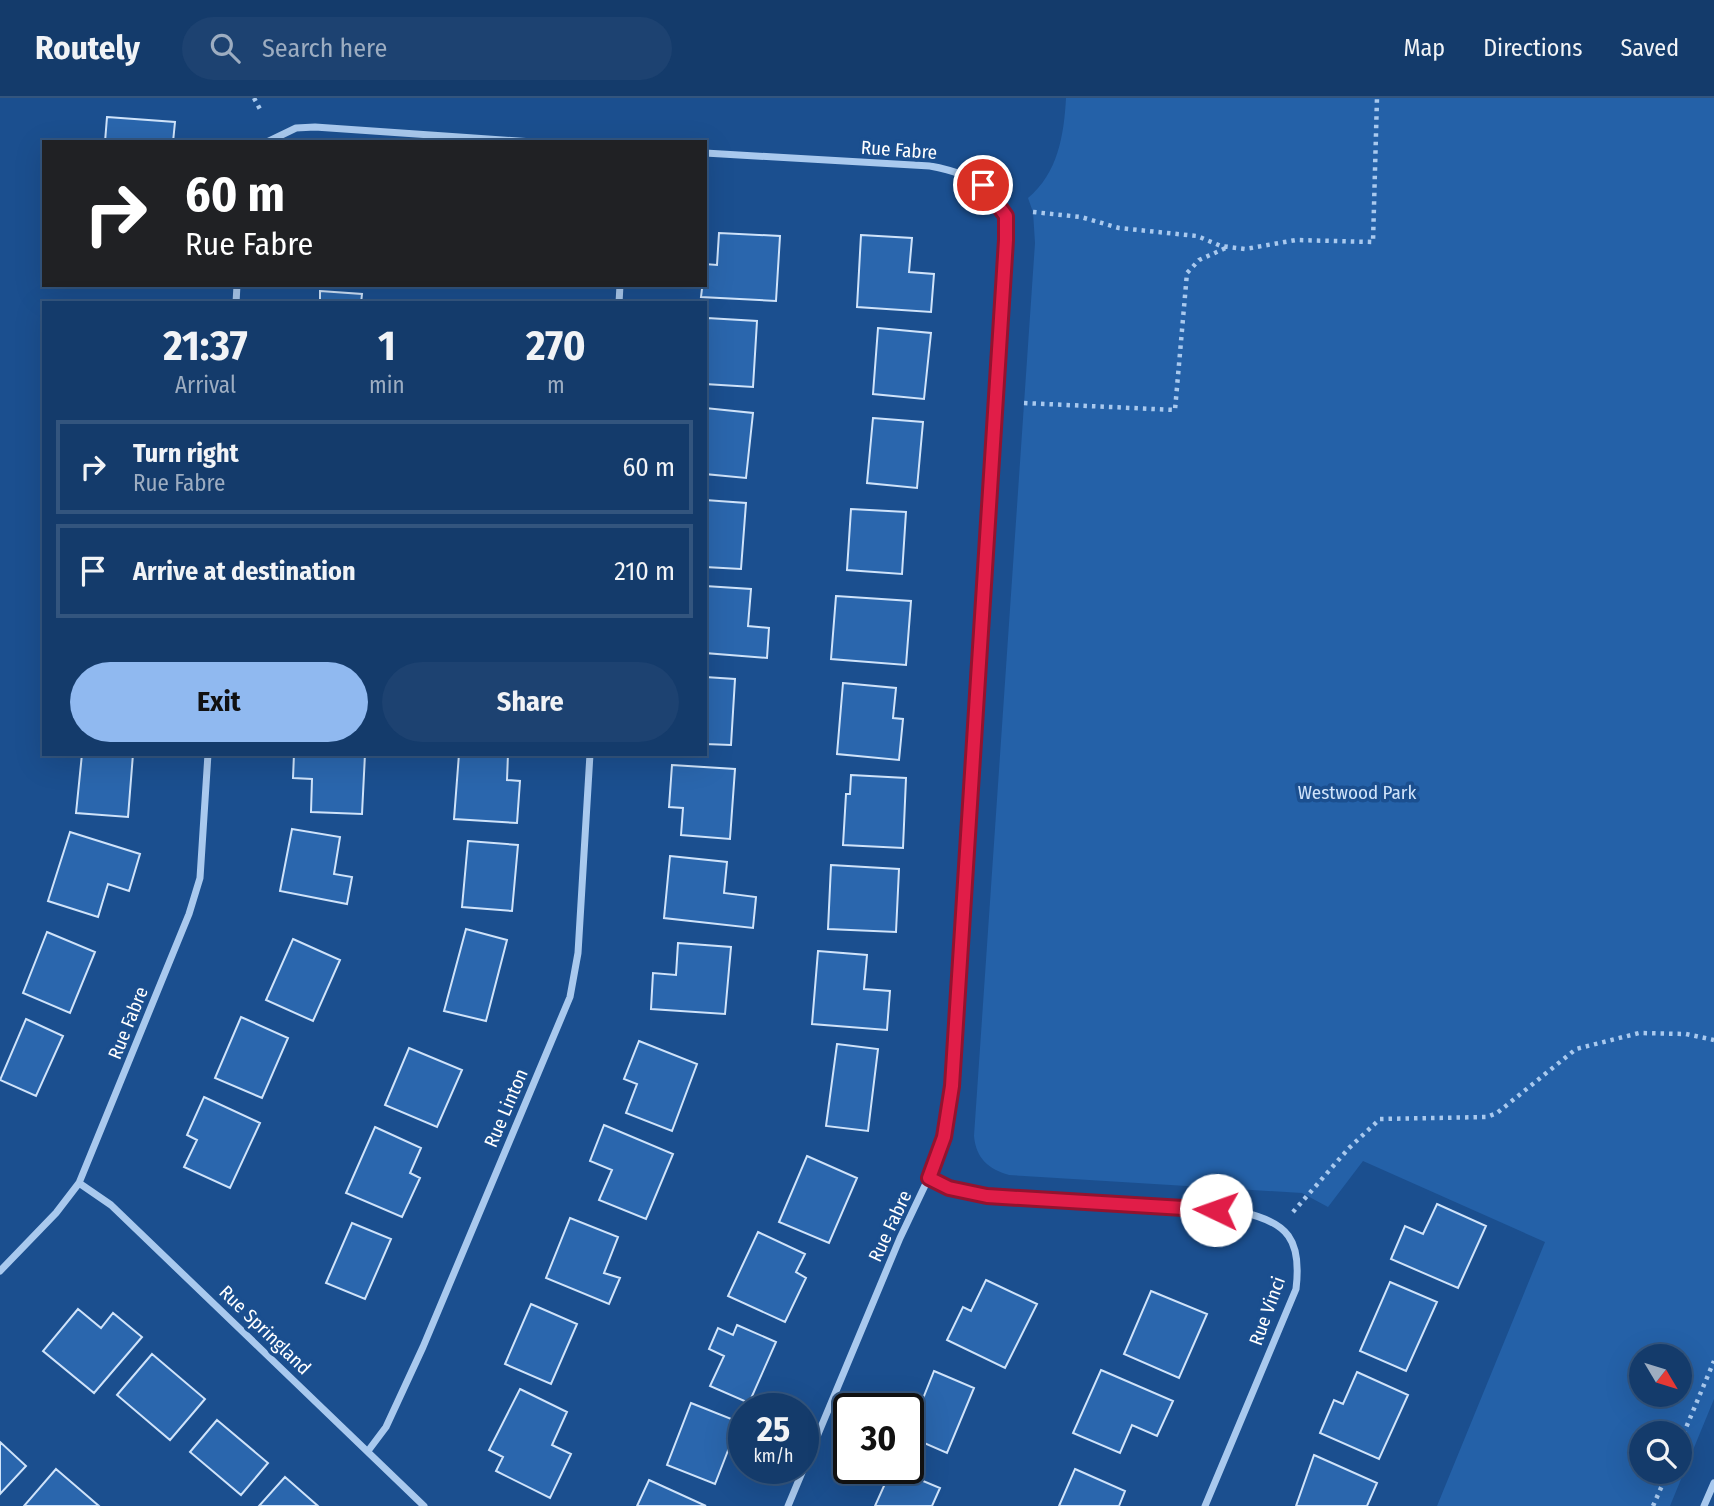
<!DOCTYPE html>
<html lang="en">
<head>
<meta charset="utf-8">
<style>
	body { margin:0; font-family:"Fira Sans Condensed",sans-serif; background:#1d4271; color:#f1f3f6; height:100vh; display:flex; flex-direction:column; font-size:26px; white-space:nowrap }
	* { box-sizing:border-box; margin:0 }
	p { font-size:23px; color:#9dadc1 }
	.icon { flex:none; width:38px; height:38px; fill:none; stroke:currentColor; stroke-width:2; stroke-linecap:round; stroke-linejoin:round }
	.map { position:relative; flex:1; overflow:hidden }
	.drawer { position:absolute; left:42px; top:203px; width:665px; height:455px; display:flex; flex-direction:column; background:#143b6b; border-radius:0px; box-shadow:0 7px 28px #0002,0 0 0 2px #33557e }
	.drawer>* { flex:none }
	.hud { position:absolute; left:42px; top:42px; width:665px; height:147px; border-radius:0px; box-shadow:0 7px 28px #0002,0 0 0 2px #33557e; background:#202124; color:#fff; overflow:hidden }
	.needle { width:46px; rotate:128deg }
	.buttons { position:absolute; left:1629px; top:1246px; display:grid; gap:14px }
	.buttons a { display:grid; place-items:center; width:63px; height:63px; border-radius:50%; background:#143b6b; box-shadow:0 7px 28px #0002,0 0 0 2px #33557e; font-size:35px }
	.speed { position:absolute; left:728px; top:1295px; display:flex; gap:14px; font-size:35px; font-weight:700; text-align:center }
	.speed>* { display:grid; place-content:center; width:91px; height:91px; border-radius:50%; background:#143b6b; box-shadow:0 7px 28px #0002,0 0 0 2px #33557e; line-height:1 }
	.speed small { font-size:18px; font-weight:400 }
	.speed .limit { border:4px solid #111; border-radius:10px; background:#fff; color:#111 }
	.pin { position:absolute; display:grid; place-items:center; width:60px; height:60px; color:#fff; margin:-30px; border:4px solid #fff; border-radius:50%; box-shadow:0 2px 7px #0007 }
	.me { position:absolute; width:77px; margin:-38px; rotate:273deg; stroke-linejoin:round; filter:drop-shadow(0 0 5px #0008) }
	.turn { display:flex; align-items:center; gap:24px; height:147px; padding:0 28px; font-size:32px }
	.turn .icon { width:91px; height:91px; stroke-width:2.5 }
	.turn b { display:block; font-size:49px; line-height:60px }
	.eta { display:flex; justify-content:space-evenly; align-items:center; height:119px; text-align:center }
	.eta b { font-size:42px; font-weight:700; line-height:49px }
	.cta { display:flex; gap:14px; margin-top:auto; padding:14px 28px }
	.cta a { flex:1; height:80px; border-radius:42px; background:#90b9f0; color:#111; font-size:28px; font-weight:700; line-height:80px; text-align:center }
	.cta a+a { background:#1d4271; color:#f1f3f6 }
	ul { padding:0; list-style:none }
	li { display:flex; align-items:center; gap:21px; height:94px; margin:0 14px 10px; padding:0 14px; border:4px solid #33557e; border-radius:0px }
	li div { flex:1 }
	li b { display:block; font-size:26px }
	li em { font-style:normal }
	header { display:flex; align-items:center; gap:42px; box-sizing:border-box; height:98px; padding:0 35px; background:#143b6b; border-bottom:2px solid #33557e }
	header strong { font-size:33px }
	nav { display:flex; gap:38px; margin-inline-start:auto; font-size:24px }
	.search { width:490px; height:63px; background:#1d4271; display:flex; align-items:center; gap:18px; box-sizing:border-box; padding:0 24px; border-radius:38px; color:#9dadc1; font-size:26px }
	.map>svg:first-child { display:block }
</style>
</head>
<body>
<header>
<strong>Routely</strong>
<div class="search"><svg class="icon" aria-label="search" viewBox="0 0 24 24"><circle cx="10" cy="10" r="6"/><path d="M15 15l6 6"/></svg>Search here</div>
<nav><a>Map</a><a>Directions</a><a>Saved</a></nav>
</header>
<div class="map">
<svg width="1714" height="1408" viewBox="0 0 1714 1408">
	<rect width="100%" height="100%" fill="#1b4f8f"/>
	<path fill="#2461a8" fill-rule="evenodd" d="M1066,0H1714V1301L1670,1408H1437L1545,1144L1363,1063L1328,1109L1302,1095L1009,1077C988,1071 976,1060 974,1038L1035,145L1033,114L1028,100C1058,75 1064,37 1066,0ZM1642,1258H1680V1297H1642ZM1642,1335H1680V1374H1642Z"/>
	<path fill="#2a66ad" stroke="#cfe3fa" stroke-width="2" d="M107,19L175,24L173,44H105Z
		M719,135L780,138L776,203L701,199L705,166L717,167Z
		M861,137L912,140L909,174L934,176L931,214L857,209Z
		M320,193L362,196L361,205H320Z
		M707,220L757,223L753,289L705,286Z
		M878,230L931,235L924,301L873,296Z
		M705,310L753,315L746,380L705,376Z
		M873,320L923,324L917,390L867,385Z
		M705,402L746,405L741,471L705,469Z
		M851,411L906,414L902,476L847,472Z
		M705,488L751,491L748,528L769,530L767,560L705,555Z
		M836,498L911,503L906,567L831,561Z
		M705,579L735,581L731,647L705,646Z
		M843,585L896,590L893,620L903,621L899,662L837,656Z
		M82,656H133L128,719L76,715Z
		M294,656H365L362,716L311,714L312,681L293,680Z
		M459,656H508L507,682L520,683L517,725L454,721Z
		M672,667L735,671L730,741L681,737L683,710L669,709Z
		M851,677L906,680L903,750L843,747L846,696H850Z
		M292,731L340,739L334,776L352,779L347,806L280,793Z
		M70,734L140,756L129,793L108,786L98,819L48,803Z
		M468,743L518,747L512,813L462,809Z
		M670,758L727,764L724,795L756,799L753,830L664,820Z
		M831,767L899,771L896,834L828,831Z
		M466,831L507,842L486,923L444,913Z
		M47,834L95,854L70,915L23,895Z
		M293,841L340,862L313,923L266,902Z
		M678,845L731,849L725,916L651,911L653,875L676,877Z
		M818,853L867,857L864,891L890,893L887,932L812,926Z
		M241,919L288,940L262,1000L215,980Z
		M26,921L63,938L36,998L0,982Z
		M639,943L697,966L672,1033L626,1015L637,986L624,981Z
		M837,946L878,951L868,1033L826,1028Z
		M409,950L462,972L437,1029L385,1007Z
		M204,999L260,1025L230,1090L184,1069L197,1042L187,1037Z
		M604,1027L673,1056L646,1121L599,1102L612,1072L590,1063Z
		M375,1029L421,1050L410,1075L420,1080L402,1119L346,1095Z
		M807,1058L857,1080L829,1145L779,1124Z
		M1437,1106L1486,1128L1458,1190L1391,1161L1405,1128L1423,1136Z
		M570,1120L618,1139L604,1175L620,1180L609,1206L546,1180Z
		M352,1125L391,1141L365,1201L326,1185Z
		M758,1134L805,1156L796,1174L806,1180L785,1224L728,1198Z
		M986,1182L1037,1206L1005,1270L947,1242L963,1209L971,1213Z
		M1390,1184L1437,1204L1406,1273L1360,1253Z
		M1151,1193L1207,1216L1179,1280L1124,1256Z
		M531,1206L577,1226L551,1286L505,1266Z
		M78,1211L101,1230L113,1215L142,1239L94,1295L43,1253Z
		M737,1227L776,1244L749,1305L710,1288L724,1258L709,1251L718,1230L733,1237Z
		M152,1256L205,1301L170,1342L117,1297Z
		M1101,1272L1173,1303L1157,1338L1132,1327L1120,1355L1073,1335Z
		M934,1273L974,1290L947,1355L908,1338Z
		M1357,1274L1408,1297L1379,1361L1320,1335L1334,1302L1343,1306Z
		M520,1291L567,1314L552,1347L571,1356L550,1400L496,1373L503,1359L489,1352Z
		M691,1305L739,1324L715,1386L667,1367Z
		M217,1322L268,1365L241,1397L190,1354Z
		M0,1344L26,1368L0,1396Z
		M1314,1357L1377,1385L1367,1408H1296Z
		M892,1370L940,1390L932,1408H875Z
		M56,1371L99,1408H24Z
		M1075,1371L1125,1393L1119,1408H1059Z
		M285,1379L318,1408H259Z
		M649,1382L706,1408H637Z"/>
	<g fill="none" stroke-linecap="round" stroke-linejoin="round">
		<path stroke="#a9c9ee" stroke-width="4.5" stroke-dasharray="3.5 5" stroke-linecap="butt" d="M254,0L261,13
			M1033,114L1081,119L1119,130L1197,138L1221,148L1245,151L1296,142L1373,144L1377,0
			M1024,305L1175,312L1187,175L1199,162L1228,149
			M1293,1114L1349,1050L1380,1021L1487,1019L1497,1015L1576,951L1639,935L1686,936L1714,942
			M1680,1344L1714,1263
			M1653,1408L1668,1374"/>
		<path stroke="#a9c9ee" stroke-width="7" d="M267,44L296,30L315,29L533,44
			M705,55L930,68C963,74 1004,88 1006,128L998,303L949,1015L929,1079L900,1140L788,1408
			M236,205L237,187
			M619,205L620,187
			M929,1079L949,1090L987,1098L1241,1114C1288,1124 1302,1142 1296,1191L1205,1408
			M79,1085L111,1107L424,1408
			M0,1173L56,1115L79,1085L189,816L200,780L208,656
			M368,1353L386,1329L423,1249L570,899L578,855L590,656
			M1704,1408L1714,1385"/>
	</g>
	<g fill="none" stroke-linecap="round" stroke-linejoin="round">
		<defs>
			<path id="route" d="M983,87L1006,118V142L952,988L944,1039L929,1080L949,1090L987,1098L1216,1112"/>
		</defs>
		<use href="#route" stroke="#92132f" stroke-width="18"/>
		<use href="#route" stroke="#e11d48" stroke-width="12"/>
	</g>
	<g text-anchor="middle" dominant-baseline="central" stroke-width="7" stroke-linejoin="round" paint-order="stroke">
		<g font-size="19" fill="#fff" stroke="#1b4f8f">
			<text transform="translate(899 52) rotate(4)">Rue Fabre</text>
			<text transform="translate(128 925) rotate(-68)">Rue Fabre</text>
			<text transform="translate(506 1010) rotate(-67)">Rue Linton</text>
			<text transform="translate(890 1128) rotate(-65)">Rue Fabre</text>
			<text transform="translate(1267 1213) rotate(-70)">Rue Vinci</text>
			<text transform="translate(265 1232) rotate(44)">Rue Springland</text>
		</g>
		<g font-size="19" fill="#cfe3fa" stroke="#1b4f8f">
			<text x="1357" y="694">Westwood Park</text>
		</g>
	</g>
</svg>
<div class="buttons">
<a><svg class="needle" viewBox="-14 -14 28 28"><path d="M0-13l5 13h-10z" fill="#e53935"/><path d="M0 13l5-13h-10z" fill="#9dadc1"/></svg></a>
<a><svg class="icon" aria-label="search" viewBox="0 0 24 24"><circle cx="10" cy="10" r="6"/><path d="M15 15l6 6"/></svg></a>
</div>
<div class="speed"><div>25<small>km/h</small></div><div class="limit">30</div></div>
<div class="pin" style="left:983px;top:87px;background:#d93025"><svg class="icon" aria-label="arrive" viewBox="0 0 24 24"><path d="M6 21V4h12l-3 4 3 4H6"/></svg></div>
<svg class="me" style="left:1216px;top:1112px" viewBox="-20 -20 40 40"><circle r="19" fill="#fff"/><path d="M0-13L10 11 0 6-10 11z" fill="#e11d48"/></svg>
<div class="hud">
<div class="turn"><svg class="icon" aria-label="right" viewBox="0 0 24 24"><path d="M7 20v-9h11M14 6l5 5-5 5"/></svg><div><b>60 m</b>Rue Fabre</div></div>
</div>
<section class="drawer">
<div class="eta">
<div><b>21:37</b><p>Arrival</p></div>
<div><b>1</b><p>min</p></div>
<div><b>270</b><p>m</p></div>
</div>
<ul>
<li><svg class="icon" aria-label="right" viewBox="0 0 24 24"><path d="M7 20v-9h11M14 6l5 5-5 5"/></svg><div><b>Turn right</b><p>Rue Fabre</p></div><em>60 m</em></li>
<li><svg class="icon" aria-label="arrive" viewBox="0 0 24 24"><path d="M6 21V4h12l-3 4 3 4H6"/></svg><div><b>Arrive at destination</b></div><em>210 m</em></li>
</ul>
<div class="cta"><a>Exit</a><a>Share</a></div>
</section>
</div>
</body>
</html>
